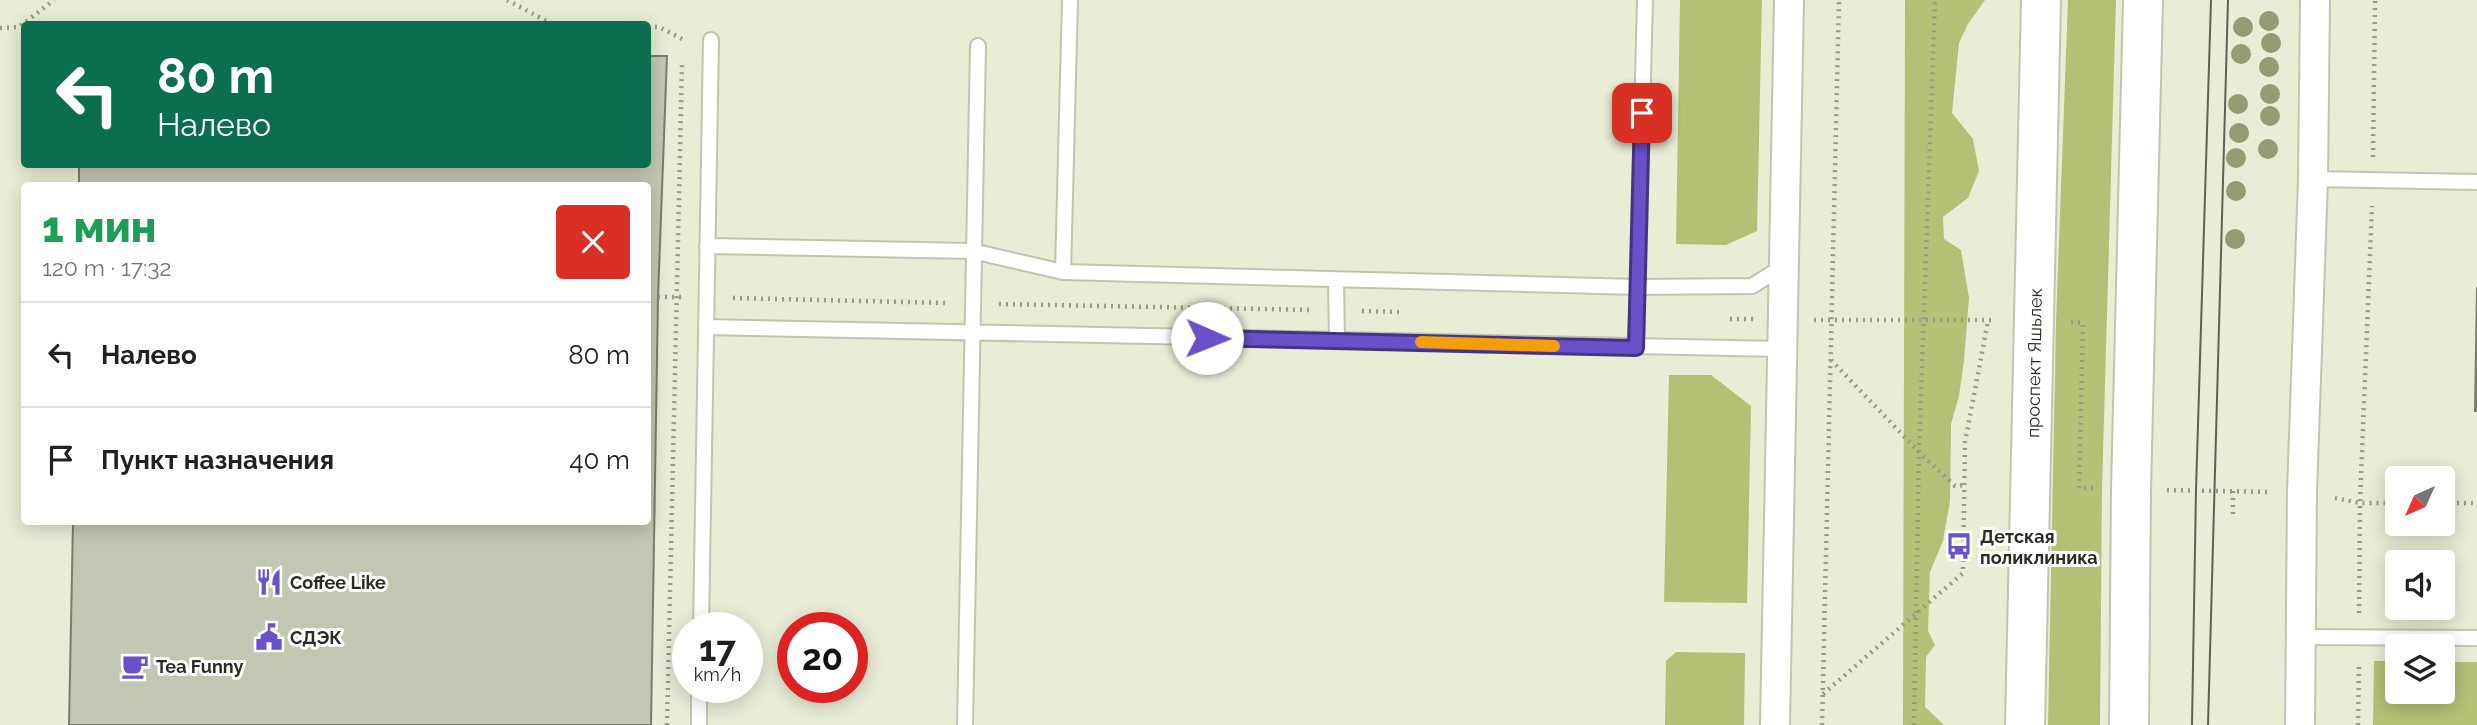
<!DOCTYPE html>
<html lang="ru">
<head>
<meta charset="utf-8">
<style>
	body { margin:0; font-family:Raleway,sans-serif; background:#f2f2f2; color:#202124; height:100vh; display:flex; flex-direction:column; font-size:26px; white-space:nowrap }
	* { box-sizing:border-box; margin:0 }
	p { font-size:23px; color:#757577 }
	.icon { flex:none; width:38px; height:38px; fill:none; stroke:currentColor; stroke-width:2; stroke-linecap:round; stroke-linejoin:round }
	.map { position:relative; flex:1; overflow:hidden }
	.drawer { position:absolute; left:21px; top:182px; width:630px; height:343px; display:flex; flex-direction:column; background:#fff; border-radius:7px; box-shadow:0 4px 18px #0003 }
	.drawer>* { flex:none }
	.guide { position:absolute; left:21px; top:21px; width:630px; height:147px; border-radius:7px; box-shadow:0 4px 18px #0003; background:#0b6e4f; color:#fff; overflow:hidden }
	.needle { width:46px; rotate:225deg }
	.buttons { position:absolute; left:2385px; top:466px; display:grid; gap:14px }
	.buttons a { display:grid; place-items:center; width:70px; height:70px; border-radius:7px; background:#fff; box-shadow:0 4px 18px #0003; font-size:35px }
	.speed { position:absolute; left:672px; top:612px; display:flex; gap:14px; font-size:35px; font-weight:700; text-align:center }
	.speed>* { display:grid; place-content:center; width:91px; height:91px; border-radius:50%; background:#fff; box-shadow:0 4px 18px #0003; line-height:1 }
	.speed small { font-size:18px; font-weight:400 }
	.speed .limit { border:10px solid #d22; background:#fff; color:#111 }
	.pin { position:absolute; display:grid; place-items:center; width:60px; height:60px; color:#fff; margin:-30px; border-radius:14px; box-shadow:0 4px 10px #0006 }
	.me { position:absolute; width:77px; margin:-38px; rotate:91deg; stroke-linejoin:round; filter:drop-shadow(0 0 5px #0008) }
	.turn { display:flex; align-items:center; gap:24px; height:147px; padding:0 21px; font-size:32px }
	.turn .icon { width:91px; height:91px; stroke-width:2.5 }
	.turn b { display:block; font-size:49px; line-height:60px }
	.round { display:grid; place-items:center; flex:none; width:74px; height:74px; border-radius:7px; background:#f2f2f2 }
	.head { display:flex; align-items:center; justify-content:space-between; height:119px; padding:0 21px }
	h1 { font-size:42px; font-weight:800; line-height:52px; color:#1e9e55 }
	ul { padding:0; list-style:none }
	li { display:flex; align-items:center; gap:21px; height:105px; padding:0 21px; border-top:2px solid #e0e0e0 }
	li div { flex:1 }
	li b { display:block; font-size:26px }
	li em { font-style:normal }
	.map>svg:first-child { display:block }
</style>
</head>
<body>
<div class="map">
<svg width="2477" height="725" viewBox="0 0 2477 725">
	<rect width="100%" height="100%" fill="#e9edd6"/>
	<path fill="#b4c076" d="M1680,0H1762L1757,231L1726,245L1676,244Z
		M1905,0H1985L1968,24L1959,43L1952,113L1973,139L1979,171L1968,198L1943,217L1944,239L1961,250L1969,298L1964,361L1959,396L1951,424L1950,501L1943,541L1930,572L1928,631L1935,645L1926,657L1925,707L1944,725H1903Z
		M2068,0H2116L2102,489L2100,725H2048L2056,322Z
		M1669,375H1711L1751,406L1747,603L1664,602Z
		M1676,652L1745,653L1744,725H1665L1666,661Z
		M2374,661H2397L2398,691H2443V662H2477V725H2373Z"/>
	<path fill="#c2c7b1" stroke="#797d69" stroke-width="2" d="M648,56H667L658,297L651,725H69L73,522H648V186H79V164H648Z
		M2477,287V411H2475Z"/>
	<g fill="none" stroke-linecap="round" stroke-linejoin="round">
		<defs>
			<path id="lane" d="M2313,179L2477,182
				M707,246L972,251L1063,272L1637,287L1752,286L1784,266
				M1063,272L1070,0
				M1336,280L1337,340
				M706,327L1783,349
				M1636,348L1645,0
				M701,628L711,40
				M2301,637L2477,638
				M699,725V688
				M965,725L978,46"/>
			<path id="street" d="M1775,725L1789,0
				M2300,725L2302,492L2313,179L2315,0"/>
			<path id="primary" d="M2025,725L2041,0
				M2129,725L2131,490L2143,0"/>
		</defs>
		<use href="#lane" stroke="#c1c5af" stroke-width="18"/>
		<use href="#street" stroke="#c1c5af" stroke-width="32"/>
		<use href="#primary" stroke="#c1c5af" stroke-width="42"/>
		<path stroke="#979a89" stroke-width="4.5" stroke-dasharray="2 5" stroke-linecap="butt" d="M507,0L552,24
			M648,27H659L686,41
			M0,28L19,27L54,0
			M2373,157L2375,0
			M658,297H682
			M733,298L948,303
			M999,304L1312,310
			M1362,311L1399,312
			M1730,319H1753
			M1814,320H1995
			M2071,322L2083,323L2079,488H2096
			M1831,360L1919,452L1955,486L1966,485
			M2167,490L2270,492
			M2335,498L2360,503H2398
			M2443,503H2477
			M2233,514V491
			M2359,613L2360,503L2372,206
			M1823,694L1963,573L1965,442L1988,321
			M667,725L682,65
			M1822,725L1839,0
			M1914,725L1919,452L1935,0
			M2358,725L2359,663"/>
		<use href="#lane" stroke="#fff" stroke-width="14"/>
		<use href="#street" stroke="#fff" stroke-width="28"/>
		<use href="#primary" stroke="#fff" stroke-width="38"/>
		<path stroke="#5d6053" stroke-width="2" d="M2192,725L2196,490L2211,0
			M2208,725L2228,0"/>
	</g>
	<g fill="#959b73">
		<circle cx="2269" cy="21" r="10"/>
		<circle cx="2243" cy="27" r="10"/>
		<circle cx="2271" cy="43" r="10"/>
		<circle cx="2241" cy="54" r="10"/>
		<circle cx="2269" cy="67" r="10"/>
		<circle cx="2270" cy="94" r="10"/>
		<circle cx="2238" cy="104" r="10"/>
		<circle cx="2270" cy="116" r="10"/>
		<circle cx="2239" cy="133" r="10"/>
		<circle cx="2268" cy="149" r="10"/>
		<circle cx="2236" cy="158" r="10"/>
		<circle cx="2236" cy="191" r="10"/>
		<circle cx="2235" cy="239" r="10"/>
	</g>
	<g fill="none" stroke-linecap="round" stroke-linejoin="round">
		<defs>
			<path id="route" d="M1207,338L1636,348L1642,113"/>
		</defs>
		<use href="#route" stroke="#453483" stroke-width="18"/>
		<use href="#route" stroke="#6a50c9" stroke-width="12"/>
		<path stroke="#f59e0b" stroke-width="12" d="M1421,342L1554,346"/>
	</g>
	<defs>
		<symbol id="bus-bare" viewBox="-9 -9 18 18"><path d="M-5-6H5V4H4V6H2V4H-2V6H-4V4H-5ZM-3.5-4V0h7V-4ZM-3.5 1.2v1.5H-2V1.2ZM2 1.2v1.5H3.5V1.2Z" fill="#6a50c9" stroke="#fff" stroke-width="2.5" paint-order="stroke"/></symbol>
		<symbol id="restaurant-bare" viewBox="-9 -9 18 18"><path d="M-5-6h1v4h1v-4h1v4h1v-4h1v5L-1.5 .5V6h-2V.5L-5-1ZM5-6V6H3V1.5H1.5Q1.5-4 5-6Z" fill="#6a50c9" stroke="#fff" stroke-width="2.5" paint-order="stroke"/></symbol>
		<symbol id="civic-bare" viewBox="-9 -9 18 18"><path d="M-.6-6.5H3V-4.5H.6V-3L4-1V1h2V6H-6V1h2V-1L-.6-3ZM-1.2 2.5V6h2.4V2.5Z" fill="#6a50c9" stroke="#fff" stroke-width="2.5" paint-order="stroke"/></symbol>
		<symbol id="cafe-bare" viewBox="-9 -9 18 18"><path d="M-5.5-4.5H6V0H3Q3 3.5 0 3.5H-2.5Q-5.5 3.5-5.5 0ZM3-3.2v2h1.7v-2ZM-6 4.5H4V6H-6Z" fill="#6a50c9" stroke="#fff" stroke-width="2.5" paint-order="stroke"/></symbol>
	</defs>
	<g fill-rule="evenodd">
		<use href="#bus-bare" x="1940" y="527" width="38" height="38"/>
		<use href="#restaurant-bare" x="250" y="563" width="38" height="38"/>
		<use href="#civic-bare" x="250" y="618" width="38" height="38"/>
		<use href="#cafe-bare" x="116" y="647" width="38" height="38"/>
	</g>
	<g text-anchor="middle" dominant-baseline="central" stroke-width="6" stroke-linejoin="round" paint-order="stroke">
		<g font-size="18" fill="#2a2c23" stroke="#fff">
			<text transform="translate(2034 363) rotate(-89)">проспект Яшьлек</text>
		</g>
		<g font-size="18" font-weight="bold" fill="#2a2c23" stroke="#fff" text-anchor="start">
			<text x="1980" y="536">Детская<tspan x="1980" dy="21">поликлиника</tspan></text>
			<text x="290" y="582">Coffee Like</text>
			<text x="290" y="637">СДЭК</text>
			<text x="156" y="666">Tea Funny</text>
		</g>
	</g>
</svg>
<div class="buttons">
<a><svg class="needle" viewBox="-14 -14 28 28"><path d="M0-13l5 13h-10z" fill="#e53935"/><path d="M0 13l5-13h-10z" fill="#757577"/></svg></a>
<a><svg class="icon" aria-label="sound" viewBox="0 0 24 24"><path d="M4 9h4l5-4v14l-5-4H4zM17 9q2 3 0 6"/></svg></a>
<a><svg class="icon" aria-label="layers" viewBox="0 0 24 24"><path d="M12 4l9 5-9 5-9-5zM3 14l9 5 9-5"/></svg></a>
</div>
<div class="speed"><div>17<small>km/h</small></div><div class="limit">20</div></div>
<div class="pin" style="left:1642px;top:113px;background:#d93025"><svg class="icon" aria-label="arrive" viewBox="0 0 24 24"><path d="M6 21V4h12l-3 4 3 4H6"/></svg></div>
<svg class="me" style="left:1207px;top:338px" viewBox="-20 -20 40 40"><circle r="19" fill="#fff"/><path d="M0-13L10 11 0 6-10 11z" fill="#6a50c9"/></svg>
<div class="guide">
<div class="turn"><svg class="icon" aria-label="left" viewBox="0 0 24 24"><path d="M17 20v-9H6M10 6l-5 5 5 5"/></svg><div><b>80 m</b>Налево</div></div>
</div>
<section class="drawer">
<div class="head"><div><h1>1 мин</h1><p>120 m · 17:32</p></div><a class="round" style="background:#d93025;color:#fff"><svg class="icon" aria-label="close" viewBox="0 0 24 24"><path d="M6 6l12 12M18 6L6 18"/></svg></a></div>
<ul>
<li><svg class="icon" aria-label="left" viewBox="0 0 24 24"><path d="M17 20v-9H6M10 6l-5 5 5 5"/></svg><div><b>Налево</b></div><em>80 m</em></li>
<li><svg class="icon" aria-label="arrive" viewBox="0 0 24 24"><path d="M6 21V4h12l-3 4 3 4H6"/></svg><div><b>Пункт назначения</b></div><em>40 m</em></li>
</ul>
</section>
</div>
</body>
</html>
